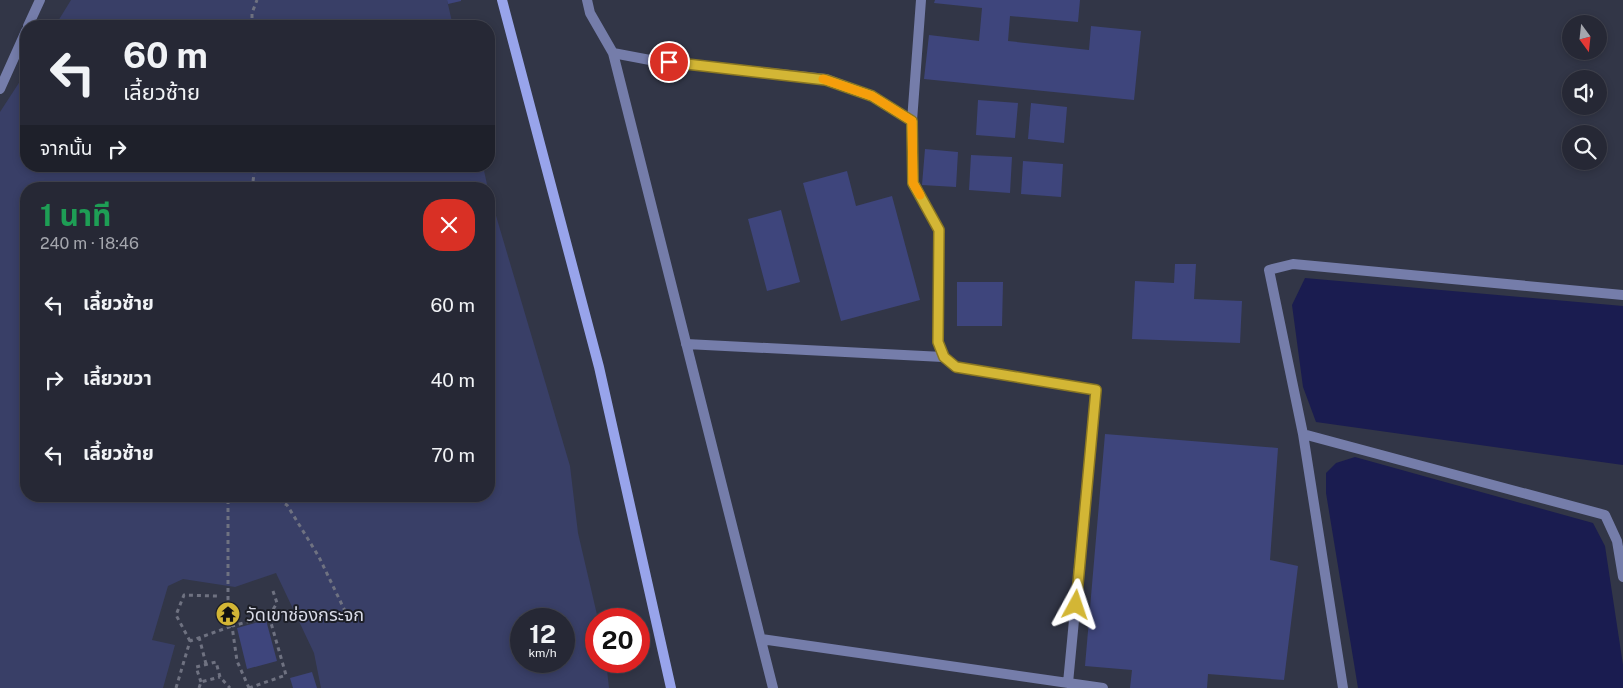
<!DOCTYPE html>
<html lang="th">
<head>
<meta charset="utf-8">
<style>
	body { margin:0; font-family:"Public Sans","Noto Sans Thai",sans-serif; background:#2e303d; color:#f1f3f6; height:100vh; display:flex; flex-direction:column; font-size:19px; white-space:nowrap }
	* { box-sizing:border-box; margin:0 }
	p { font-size:16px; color:#a4a6ad }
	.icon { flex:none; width:28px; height:28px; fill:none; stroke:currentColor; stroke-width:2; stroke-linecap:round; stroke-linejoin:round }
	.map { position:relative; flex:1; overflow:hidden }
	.panel { position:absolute; left:20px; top:182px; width:475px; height:320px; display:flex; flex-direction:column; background:#262835; border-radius:20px; box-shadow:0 2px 8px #0003,0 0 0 1px #424450 }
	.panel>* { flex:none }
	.guide { position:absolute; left:20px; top:20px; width:475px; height:152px; border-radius:20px; box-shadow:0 2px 8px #0003,0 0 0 1px #424450; background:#262835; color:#f1f3f6; overflow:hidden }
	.needle { width:32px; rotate:165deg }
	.controls { position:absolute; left:1562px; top:15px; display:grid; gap:10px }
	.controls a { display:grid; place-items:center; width:45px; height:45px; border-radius:50%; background:#262835; box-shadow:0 2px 8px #0003,0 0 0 1px #424450; font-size:25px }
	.speed { position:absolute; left:510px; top:608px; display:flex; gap:10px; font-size:25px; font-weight:700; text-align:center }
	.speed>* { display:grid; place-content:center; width:65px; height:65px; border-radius:50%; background:#262835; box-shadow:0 2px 8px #0003,0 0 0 1px #424450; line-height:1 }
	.speed small { font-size:12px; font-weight:400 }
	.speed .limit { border:8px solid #d22; background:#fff; color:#111 }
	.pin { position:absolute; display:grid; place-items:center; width:42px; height:42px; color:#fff; margin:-21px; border:2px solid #fff; border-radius:50%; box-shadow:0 1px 5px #0007 }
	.me { position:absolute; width:55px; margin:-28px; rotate:5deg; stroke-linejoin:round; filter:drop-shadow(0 0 4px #0008) }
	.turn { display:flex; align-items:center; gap:18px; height:105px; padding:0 20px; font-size:22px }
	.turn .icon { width:65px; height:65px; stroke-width:2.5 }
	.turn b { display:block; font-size:35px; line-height:42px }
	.then { display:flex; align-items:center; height:48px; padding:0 20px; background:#0003; gap:10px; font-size:19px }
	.round { display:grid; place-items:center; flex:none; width:52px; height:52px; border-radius:20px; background:#2e303d }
	.head { display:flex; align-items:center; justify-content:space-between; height:85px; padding:0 20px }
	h1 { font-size:30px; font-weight:700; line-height:38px; color:#1e9e55 }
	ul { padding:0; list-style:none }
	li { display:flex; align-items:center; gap:15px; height:75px; padding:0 20px }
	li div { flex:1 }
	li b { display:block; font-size:19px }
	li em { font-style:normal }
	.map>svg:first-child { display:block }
</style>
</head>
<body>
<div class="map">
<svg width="1623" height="688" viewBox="0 0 1623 688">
	<rect width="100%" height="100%" fill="#323647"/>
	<path fill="#393f67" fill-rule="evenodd" d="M71,0H447L453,26H55Z
		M26,72V166H483L488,189H26V496H489V192L570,466L578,533L598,619H596V661H606L609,688H321L314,653L276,573L235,587L183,579L168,586L152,640L175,645L163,688H0V112ZM521,619H564V661H521Z"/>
	<path fill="#1a1c50" d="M1305,278L1623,306V465L1316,422L1303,387L1292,305Z
		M1355,457L1593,523L1605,546L1623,665V688H1358L1326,493V473L1336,463Z"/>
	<path fill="#3e457c" d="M447,0H461V1L448,4Z
		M935,0H1080L1078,22L1010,16L1008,41L1089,50L1091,26L1141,31L1134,100L924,79L929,35L979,41L982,8L934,3Z
		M978,100L1018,103L1015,138L976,135Z
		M1031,103L1067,107L1064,143L1028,139Z
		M925,149L958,152L956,187L922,185Z
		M971,155L1012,157L1010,193L969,190Z
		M1023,161L1063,164L1061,197L1021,194Z
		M847,171L856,206L892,196L920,300L841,321L803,183Z
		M781,210L800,282L767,291L748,219Z
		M1175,264H1196L1194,299L1242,301L1240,343L1132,339L1135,281L1174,283Z
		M957,282H1003L1002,326H957Z
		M1105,434L1278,448L1270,560L1298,566L1284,680L1208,674L1207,688H1130L1132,670L1085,666Z
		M266,620L277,661L247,669L237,628Z
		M312,672L317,688H293L290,678Z"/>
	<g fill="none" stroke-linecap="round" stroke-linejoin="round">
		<path stroke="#6f7281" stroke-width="3" stroke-dasharray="4 4" stroke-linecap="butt" d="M252,26V13L257,0
			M252,189L255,166
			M271,496L287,505L319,557L345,611
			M269,616L277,603L272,588
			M199,637L206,664
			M190,641L176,615L184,595L217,596
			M201,682L196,667L216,662L220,677L230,688
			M176,688L190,641L232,626L228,599V496
			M199,688L201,682L220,677
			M249,688L286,675L269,616L232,626L237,661L249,688H250"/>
		<path stroke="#757daa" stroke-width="10" d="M587,0L590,13L613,53L650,60L826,79L872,96L912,121
			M921,0L912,121L913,183L939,230L938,342L943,357L956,367L1096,390L1068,683
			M613,53L773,688
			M686,344L943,357
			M1303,434L1605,515L1617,541L1623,577
			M761,639L1103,688
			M1343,688L1303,434L1269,270L1293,264L1623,295"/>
		<path stroke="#757daa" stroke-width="10" d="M28,26L40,0
			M0,89L26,31"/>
		<path stroke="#98a4eb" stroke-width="10" d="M502,0L599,367L671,688"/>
	</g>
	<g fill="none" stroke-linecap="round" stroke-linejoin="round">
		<defs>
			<path id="route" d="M669,62L826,80L872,96L912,121L913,183L939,230L938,342L944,357L956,367L1096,390L1076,605"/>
		</defs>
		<use href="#route" stroke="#897622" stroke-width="12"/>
		<use href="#route" stroke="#d3b635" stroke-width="9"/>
		<path stroke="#f59e0b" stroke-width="9" d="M823,79L872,96L912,121L913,183L920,195"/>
	</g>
	<defs>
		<symbol id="temple-disc" viewBox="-11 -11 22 22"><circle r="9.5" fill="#d3b635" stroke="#1c1e26"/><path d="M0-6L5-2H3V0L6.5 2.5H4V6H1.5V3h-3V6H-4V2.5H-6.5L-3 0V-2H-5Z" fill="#111"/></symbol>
	</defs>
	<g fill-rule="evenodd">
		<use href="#temple-disc" x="214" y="600" width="28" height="28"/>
	</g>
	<g text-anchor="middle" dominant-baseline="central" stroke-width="4" stroke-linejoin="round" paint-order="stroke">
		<g font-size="18" fill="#d9dbe7" stroke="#1c1e26" text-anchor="start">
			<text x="246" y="614">วัดเขาช่องกระจก</text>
		</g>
	</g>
</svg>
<div class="controls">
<a><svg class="needle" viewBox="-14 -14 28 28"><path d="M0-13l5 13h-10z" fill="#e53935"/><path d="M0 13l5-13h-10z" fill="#a4a6ad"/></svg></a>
<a><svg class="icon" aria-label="sound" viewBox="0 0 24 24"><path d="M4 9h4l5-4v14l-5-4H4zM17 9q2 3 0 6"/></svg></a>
<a><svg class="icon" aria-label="search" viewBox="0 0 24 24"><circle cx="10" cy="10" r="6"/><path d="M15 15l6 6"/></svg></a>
</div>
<div class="speed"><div>12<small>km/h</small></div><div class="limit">20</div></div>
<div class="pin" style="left:669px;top:62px;background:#d93025"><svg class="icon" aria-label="arrive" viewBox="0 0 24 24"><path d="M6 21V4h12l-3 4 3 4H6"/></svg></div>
<svg class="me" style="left:1076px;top:605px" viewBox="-20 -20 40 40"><path d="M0-17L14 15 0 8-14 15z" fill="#d3b635" stroke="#fff" stroke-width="4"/></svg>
<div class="guide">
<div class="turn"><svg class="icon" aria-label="left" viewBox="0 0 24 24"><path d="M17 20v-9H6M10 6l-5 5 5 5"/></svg><div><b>60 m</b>เลี้ยวซ้าย</div></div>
<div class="then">จากนั้น<svg class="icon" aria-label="right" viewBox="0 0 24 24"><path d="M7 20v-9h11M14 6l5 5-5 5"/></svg></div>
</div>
<section class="panel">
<div class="head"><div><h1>1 นาที</h1><p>240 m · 18:46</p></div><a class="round" style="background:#d93025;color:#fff"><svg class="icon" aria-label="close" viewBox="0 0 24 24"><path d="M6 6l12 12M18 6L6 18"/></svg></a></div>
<ul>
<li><svg class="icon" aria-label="left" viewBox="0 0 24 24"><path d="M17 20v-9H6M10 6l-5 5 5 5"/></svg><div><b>เลี้ยวซ้าย</b></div><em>60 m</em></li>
<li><svg class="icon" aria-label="right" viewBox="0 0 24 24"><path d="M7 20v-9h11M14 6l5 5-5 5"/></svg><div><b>เลี้ยวขวา</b></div><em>40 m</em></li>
<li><svg class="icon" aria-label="left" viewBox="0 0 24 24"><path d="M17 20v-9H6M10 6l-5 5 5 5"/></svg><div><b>เลี้ยวซ้าย</b></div><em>70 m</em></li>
</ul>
</section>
</div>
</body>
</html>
